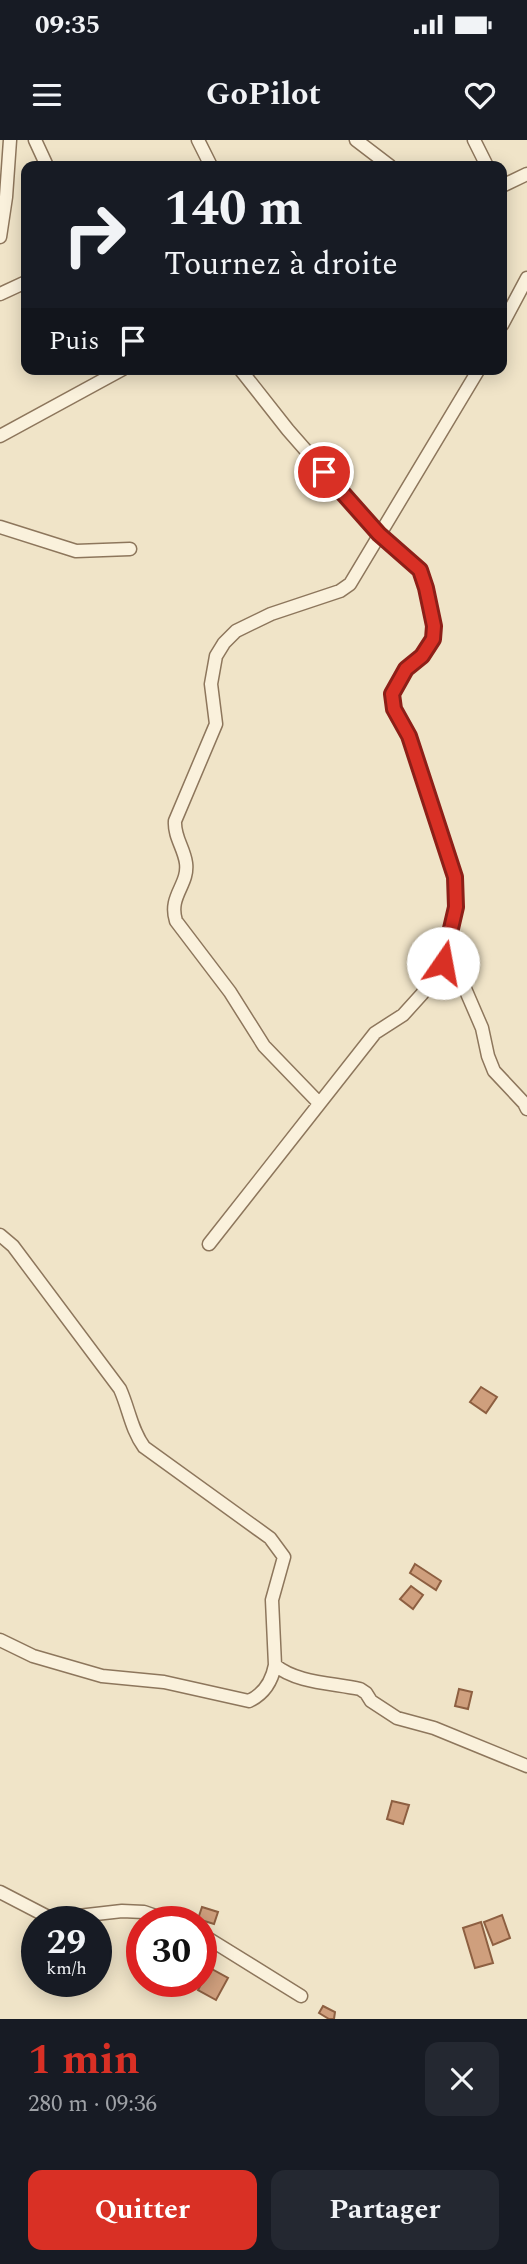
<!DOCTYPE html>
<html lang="fr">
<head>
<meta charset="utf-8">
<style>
	body { margin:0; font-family:Spectral,serif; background:#242831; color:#f1f3f6; height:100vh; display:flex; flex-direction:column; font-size:26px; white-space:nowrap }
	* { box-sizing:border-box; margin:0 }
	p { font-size:23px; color:#9ea1a6 }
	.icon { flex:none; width:38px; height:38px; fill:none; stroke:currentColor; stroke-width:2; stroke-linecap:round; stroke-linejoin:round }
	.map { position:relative; height:1879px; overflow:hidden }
	.drawer { display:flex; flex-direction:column; background:#171b24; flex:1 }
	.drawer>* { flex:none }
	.top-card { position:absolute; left:21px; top:21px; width:486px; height:214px; border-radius:14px; box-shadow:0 4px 18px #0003; background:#171b24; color:#f1f3f6; overflow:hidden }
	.speed { position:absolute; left:21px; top:1766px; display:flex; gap:14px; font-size:35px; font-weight:700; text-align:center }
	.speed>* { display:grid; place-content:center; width:91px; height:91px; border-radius:50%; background:#171b24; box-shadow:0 4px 18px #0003; line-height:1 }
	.speed small { font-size:18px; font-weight:400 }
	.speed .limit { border:10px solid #d22; background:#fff; color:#111 }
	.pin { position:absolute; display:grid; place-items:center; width:60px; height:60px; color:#fff; margin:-30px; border:4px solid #fff; border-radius:50%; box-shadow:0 2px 7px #0007 }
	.me { position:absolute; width:77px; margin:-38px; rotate:12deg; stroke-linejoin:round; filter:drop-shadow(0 0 5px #0008) }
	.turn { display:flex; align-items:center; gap:24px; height:147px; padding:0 28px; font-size:32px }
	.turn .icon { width:91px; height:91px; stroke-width:2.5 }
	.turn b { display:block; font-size:49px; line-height:60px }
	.then { display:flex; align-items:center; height:66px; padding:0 28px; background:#0003; gap:14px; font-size:26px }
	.round { display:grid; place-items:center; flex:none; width:74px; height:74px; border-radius:14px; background:#242831 }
	.head { display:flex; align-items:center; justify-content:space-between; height:119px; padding:0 28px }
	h1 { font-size:42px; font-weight:700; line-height:52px; color:#d93025 }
	.action { display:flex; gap:14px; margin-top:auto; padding:14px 28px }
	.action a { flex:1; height:80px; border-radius:14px; background:#d93025; color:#fff; font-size:28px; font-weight:700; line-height:80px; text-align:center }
	.action a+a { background:#242831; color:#f1f3f6 }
	.status { display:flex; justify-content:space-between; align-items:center; height:49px; padding:0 35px; background:#171b24; direction:ltr }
	.status svg { height:19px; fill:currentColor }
	header { display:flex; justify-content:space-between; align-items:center; height:91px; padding:0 28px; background:#171b24; font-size:32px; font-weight:700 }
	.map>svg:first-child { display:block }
</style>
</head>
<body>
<div class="status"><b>09:35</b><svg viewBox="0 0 49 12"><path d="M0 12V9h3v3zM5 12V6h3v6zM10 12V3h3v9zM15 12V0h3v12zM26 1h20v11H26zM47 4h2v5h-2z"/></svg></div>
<header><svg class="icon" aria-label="menu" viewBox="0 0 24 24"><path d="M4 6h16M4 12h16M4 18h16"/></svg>GoPilot<svg class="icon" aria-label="heart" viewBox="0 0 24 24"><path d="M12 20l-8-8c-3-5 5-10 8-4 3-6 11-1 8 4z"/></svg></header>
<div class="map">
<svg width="527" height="1879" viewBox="0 0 527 1879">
	<rect width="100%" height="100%" fill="#f0e4c8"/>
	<path fill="#cf9f7d" stroke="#8d5f41" stroke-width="2" d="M481,1247L497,1257L486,1273L470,1262Z
		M415,1424L441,1441L436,1450L410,1433Z
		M411,1446L423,1455L413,1469L400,1459Z
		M459,1549L472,1552L468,1569L455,1566Z
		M392,1661L409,1665L403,1684L387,1679Z
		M202,1767L218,1772L214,1784L198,1779Z
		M502,1775L510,1798L493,1805L484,1782Z
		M481,1782L493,1823L475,1828L463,1788Z
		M210,1828L228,1838L216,1860L198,1850Z
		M323,1866L335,1872L334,1879H329L319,1873Z"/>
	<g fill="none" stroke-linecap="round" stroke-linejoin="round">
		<defs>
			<path id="street" d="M35,0L47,26
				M198,0L211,26
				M356,0L390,26
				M474,0L487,26
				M502,46L527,34
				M0,97L6,57L10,0
				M0,154L26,142
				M502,185L527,138
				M0,296L123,229
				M0,387L76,411L130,409
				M450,798L463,844L482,888L488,916L494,931L524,963L527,969
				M319,963L264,906L230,852L176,781C168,756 189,745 186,723C184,708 174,697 175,681L216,584L211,544L216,516L224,503L236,491L271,474L340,451L350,444L479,229
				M0,1095L13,1106L120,1249C129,1269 131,1289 144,1307L270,1398L284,1417L272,1460L275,1525C296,1543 333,1543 360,1549L366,1553L371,1561L397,1578L434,1588L527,1626
				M209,1104L375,893L403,875L422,854L443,823L456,767L455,737L409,596L394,569L392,554L406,529L422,516L433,499L434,486L426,448L420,430L379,394L288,290L240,229
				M0,1500L33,1516L102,1536L164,1542L249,1561C264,1554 272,1541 275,1525
				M0,1752L52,1779L122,1771L144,1772L173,1782
				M201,1794L301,1856"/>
		</defs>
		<use href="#street" stroke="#8d765c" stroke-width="15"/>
		<use href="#street" stroke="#faf1dc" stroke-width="12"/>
	</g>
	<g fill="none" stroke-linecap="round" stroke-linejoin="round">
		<defs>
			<path id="route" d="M324,332L379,394L420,430L426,448L434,486L433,499L422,516L406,529L392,554L394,569L409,596L455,737L456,767L443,823"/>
		</defs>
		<use href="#route" stroke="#8d1f18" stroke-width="18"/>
		<use href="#route" stroke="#d93025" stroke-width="12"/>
	</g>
</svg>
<div class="speed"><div>29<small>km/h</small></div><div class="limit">30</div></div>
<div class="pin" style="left:324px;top:332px;background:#d93025"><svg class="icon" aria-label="arrive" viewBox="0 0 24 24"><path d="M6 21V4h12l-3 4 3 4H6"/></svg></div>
<svg class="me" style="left:443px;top:823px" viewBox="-20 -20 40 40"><circle r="19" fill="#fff"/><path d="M0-13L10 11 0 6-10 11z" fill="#d93025"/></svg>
<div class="top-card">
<div class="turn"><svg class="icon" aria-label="right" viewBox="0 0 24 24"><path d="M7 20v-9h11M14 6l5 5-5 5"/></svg><div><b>140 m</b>Tournez à droite</div></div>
<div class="then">Puis<svg class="icon" aria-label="arrive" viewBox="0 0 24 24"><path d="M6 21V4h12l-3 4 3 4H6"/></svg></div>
</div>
</div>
<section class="drawer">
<div class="head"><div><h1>1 min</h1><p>280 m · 09:36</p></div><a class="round"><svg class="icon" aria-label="close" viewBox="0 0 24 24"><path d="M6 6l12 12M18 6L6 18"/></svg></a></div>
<div class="action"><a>Quitter</a><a>Partager</a></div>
</section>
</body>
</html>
